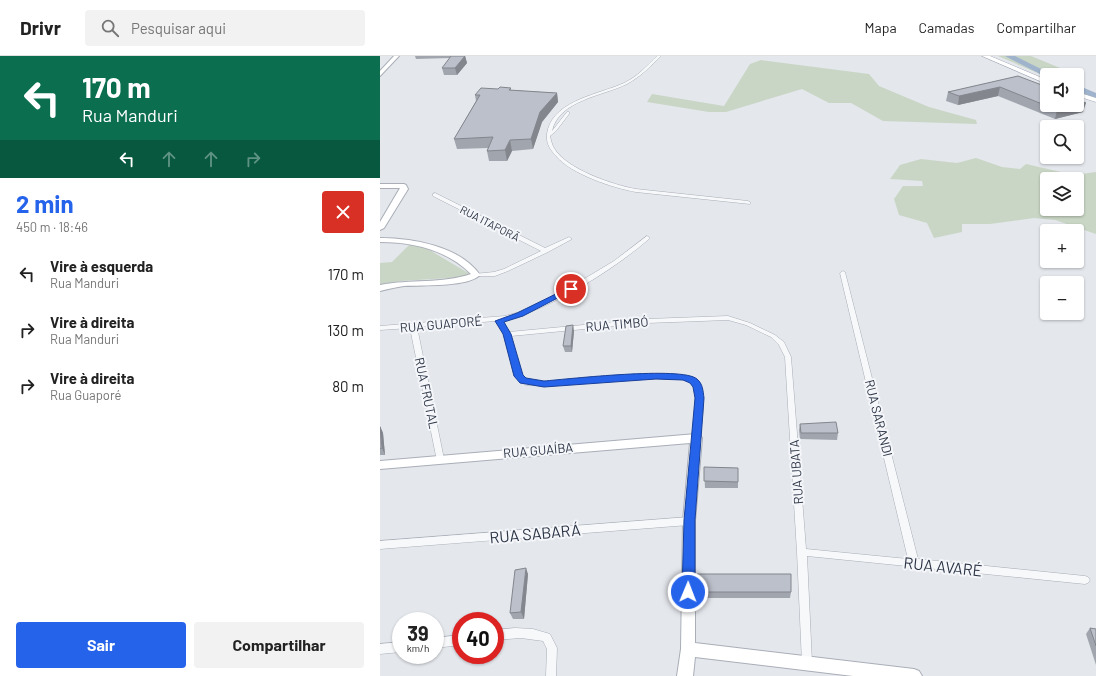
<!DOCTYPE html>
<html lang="pt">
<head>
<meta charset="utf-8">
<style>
	body { margin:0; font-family:Barlow,sans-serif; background:#f2f2f2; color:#222; height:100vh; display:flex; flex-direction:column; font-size:15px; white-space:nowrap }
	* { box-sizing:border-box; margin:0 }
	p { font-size:13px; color:#767676 }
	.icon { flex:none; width:22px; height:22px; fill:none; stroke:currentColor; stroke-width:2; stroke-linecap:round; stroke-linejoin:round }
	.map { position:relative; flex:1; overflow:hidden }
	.side { display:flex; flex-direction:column; background:#fff; width:380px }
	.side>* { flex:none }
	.hud { background:#0b6e4f; color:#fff; overflow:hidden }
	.buttons { position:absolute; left:660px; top:12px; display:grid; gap:8px }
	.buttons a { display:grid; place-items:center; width:44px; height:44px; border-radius:4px; background:#fff; box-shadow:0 1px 3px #0004; font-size:20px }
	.speed { position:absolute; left:12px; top:556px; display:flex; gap:8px; font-size:20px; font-weight:700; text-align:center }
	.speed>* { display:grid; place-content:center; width:52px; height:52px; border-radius:50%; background:#fff; box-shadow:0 1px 3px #0004; line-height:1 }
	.speed small { font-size:10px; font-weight:400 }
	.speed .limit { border:6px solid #d22; background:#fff; color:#111 }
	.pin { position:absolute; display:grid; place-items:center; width:34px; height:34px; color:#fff; margin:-17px; border:2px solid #fff; border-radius:50%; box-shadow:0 1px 4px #0007 }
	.me { position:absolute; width:44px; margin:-22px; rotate:1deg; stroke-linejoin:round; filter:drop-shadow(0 0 3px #0008) }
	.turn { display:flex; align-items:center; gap:14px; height:84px; padding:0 16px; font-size:18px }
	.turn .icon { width:52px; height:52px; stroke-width:2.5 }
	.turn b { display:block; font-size:28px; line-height:34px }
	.lanes { display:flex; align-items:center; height:38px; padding:0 16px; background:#0003; justify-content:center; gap:20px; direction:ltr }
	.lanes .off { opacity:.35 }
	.round { display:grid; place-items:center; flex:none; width:42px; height:42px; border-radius:4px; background:#f2f2f2 }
	.summary { display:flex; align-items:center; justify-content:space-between; height:68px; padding:0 16px }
	h1 { font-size:24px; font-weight:700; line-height:30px; color:#2563eb }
	.button { display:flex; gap:8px; margin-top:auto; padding:8px 16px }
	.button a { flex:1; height:46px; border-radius:4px; background:#2563eb; color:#fff; font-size:16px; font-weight:700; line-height:46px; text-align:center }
	.button a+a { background:#f2f2f2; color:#222 }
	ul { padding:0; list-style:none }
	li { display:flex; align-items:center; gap:12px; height:56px; padding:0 16px }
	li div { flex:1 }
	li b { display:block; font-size:15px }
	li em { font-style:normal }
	header { display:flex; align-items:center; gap:24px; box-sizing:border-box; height:56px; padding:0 20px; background:#fff; border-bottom:1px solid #e0e0e0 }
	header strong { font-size:19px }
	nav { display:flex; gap:22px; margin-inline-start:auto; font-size:14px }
	.search { width:280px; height:36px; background:#f2f2f2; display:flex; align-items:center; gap:10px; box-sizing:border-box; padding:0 14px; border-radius:4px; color:#767676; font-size:15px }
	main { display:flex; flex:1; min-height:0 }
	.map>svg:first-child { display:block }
</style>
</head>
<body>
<header>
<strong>Drivr</strong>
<div class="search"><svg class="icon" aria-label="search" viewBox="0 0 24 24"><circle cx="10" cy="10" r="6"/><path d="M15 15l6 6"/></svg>Pesquisar aqui</div>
<nav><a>Mapa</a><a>Camadas</a><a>Compartilhar</a></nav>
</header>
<main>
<section class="side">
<div class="hud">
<div class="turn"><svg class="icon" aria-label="left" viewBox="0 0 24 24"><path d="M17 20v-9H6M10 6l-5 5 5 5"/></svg><div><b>170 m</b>Rua Manduri</div></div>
<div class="lanes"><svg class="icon" aria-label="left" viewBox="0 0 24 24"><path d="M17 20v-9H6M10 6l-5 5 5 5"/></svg><svg class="icon off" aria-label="ahead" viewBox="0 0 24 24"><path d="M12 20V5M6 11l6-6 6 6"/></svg><svg class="icon off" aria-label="ahead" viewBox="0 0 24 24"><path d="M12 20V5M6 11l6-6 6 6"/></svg><svg class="icon off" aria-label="right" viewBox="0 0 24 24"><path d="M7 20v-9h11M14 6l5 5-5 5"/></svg></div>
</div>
<div class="summary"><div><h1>2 min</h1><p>450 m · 18:46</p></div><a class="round" style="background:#d93025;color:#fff"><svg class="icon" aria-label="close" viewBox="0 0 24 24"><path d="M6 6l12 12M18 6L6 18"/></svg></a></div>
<ul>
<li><svg class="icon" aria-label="left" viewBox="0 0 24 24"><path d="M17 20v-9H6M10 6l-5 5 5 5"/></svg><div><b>Vire à esquerda</b><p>Rua Manduri</p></div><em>170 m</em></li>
<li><svg class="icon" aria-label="right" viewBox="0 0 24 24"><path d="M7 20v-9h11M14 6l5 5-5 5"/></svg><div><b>Vire à direita</b><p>Rua Manduri</p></div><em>130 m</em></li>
<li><svg class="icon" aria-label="right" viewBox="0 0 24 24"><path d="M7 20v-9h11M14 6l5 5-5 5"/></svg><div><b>Vire à direita</b><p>Rua Guaporé</p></div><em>80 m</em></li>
</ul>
<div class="button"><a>Sair</a><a>Compartilhar</a></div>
</section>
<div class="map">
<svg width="716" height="620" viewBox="0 0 716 620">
	<rect width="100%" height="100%" fill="#e4e7ec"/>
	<path fill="#c9d6c5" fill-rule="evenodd" d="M618,0H651L690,16L693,19H667V21Z
		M381,4L489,18L499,30L549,51L596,64L597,68L503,65L471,47H449L422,33L346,56H329L267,46L272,38L344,50L370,8Z
		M596,102L622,111L640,113L646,108L694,119L716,116V178L675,164L654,162L610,168H582V176L554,182L547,167L519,159L514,143L523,130H543L542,125L510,123L520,109L541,103L577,107ZM667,123H697V153H667Z
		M30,188L46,192L90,218L85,221L21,225L0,230V207L12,206Z"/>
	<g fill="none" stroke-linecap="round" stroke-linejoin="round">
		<path fill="#9fb4cc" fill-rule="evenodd" d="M625,0H635L673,19H667L666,21Z
			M697,29L716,37V43L697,35Z"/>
		<defs>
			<path id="street" d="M277,0H281C271,10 260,21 247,28C223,40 179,44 172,75L187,56H189V58L176,75L170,80C171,84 172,89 174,92C186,113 233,129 256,133L368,145L371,147L370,148L256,136C233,132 191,118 176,100C168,91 165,85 168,73C176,44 220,38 244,27C257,21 267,10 277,0Z
				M55,137L165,192L187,182L189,181L192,183L168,196L128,215L115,220H94V218L114,216L124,213L161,195L53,140V138Z
				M267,180L270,182L269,183C236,211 199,234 160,252C148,257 135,263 122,265L129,276L267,263L348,260L370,267L395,279L404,286L411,301L426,493L528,503L460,217L463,215L465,216L538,503L705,520L708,521L710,524L708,527L705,528L427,500L432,607L431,611L427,612L423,611L422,607L417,496L405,301L399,289L391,281L366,269L348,264L267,267L131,280L141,319L151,325L164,326C187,324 303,312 316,323C329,334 321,367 320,382L319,384H313L312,382C313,370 321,333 310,326C298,317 185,329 164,330L146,329L134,320L124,278L116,265L37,271L64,403L63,405L60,406L57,405L30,272L0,274V270L125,260L143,255L189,232L234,205Z
				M309,461L312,462L313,465L312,468L309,469L0,493V485Z
				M135,572L153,573L170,578L177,592L176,620H166L167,593L163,585L141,582L115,584V574Z
				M81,579V589L55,592V582Z
				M21,586V596L0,598V588Z"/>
			<path id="secondary" d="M14,0H19L0,20V15Z
				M0,128H24L26,129L28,133L4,172L0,174V166L20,132H0Z
				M0,182C32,182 80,190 100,219C88,231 42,229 24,230C16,231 8,233 0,235V229C30,223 62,228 91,218C67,194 33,186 0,186Z
				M316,378L320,379L322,382L315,465V587L534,613L539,615L542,620H473L315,601L313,620H297L301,593L303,465L310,387L0,413V405Z"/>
			<path id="primary" d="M602,0H610L667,24V28Z
				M697,36L716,42V46L697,40Z"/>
		</defs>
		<use href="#street" stroke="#a9aeb7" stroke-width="1"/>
		<use href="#secondary" stroke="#a9aeb7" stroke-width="2"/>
		<use href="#primary" stroke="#a3abb8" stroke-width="1"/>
		<use href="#street" fill="#f7f8fa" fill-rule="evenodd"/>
		<use href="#secondary" fill="#fff" fill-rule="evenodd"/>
		<use href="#primary" fill="#fff" fill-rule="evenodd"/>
	</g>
	<path fill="#a1a5ae" d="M35,0H85L87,7L77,19H64L62,12L70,2L36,3Z
		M638,20L703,56L675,63L618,40L578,49L566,45L568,36Z
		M131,32V34L177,37L178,46L162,66L153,93L132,95L127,105H109L107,95L108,92L77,93L74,83L96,45L95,39L118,33Z
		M194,275L192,296H185L183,290Z
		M420,368L458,377L457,384L420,383L419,374Z
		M0,370L3,377L5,399H0Z
		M324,411L358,412V432H325Z
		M148,518L144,563H133L130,557Z
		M317,536H411L410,542H318Z
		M710,572L716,573V609L706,578Z"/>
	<path fill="#83868d" d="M85,0L87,7L77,19L75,12Z
		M620,31L618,40L578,49L579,40Z
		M177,37L178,46L162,66L153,93L151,83L160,56Z
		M706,47L703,56L675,63L677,54Z
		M130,84L132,95L127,105L125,94Z
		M193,269L194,275L192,296L191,290Z
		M0,370L3,377L5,399L2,392Z
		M146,512L148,518L144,563L141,556Z"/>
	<path fill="#bbc0ca" stroke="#83868d" d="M71,0H85L75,12H62Z
		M638,20L667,31V49H697V43L706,47L677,54L620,31L579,40L568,36Z
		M120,31L131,32L129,34L177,37L160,56L151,83L130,84L125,94L107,95L113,81L74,83L100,39H95L101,32L118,33Z
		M193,269L191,290H183L186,270Z
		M456,366L458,377H421L420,368Z
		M0,371L2,392L0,393Z
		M324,411L358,412V426L324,425Z
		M146,512L141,556L130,557L135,514Z
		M317,518H411V536H317Z
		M710,572L716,573V590Z"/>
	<path fill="#2563eb" stroke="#184099" d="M188,232L195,233L143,260L124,266L131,278L143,319L146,322L164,325C189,323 302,310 317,323C323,328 323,335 324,342L315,464V536L313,540L308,541L304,540L302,536L304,464L315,342L313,331L310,327L303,324L276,323L164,331L140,327L134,320L123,278L115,265L137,257Z"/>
	<g text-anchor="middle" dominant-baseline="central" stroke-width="4" stroke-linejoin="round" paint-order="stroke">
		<g font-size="11" fill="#2b3445" stroke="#f4f6f9">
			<text transform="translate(110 167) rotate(27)">RUA ITAPORÃ</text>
		</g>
		<g font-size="13" fill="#2b3445" stroke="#f4f6f9">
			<text transform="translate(61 268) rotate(-5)">RUA GUAPORÉ</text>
			<text transform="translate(237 268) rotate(-5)">RUA TIMBÓ</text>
			<text transform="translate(47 337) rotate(78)">RUA FRUTAL</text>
			<text transform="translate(499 362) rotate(76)">RUA SARANDI</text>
			<text transform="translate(158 394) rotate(-5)">RUA GUAÍBA</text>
			<text transform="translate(416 416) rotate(-94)">RUA UBATA</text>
		</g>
		<g font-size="16" fill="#2b3445" stroke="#f4f6f9">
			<text transform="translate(155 477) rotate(-5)">RUA SABARÁ</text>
			<text transform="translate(563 510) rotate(6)">RUA AVARÉ</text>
		</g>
	</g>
</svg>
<div class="buttons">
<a><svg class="icon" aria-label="sound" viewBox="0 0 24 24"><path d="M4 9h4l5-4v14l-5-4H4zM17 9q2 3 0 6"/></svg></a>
<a><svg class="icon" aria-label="search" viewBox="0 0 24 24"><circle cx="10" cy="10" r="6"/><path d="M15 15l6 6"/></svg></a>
<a><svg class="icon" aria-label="layers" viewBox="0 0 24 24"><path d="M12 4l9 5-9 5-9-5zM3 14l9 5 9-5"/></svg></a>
<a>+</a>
<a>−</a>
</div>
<div class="speed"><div>39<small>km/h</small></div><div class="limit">40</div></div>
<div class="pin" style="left:191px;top:233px;background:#d93025"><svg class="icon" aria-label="arrive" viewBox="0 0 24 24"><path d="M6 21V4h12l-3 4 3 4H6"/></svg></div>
<svg class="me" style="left:308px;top:536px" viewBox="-20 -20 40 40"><circle r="17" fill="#2563eb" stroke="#fff" stroke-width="3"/><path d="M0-11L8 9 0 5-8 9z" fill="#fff"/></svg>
</div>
</main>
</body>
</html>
